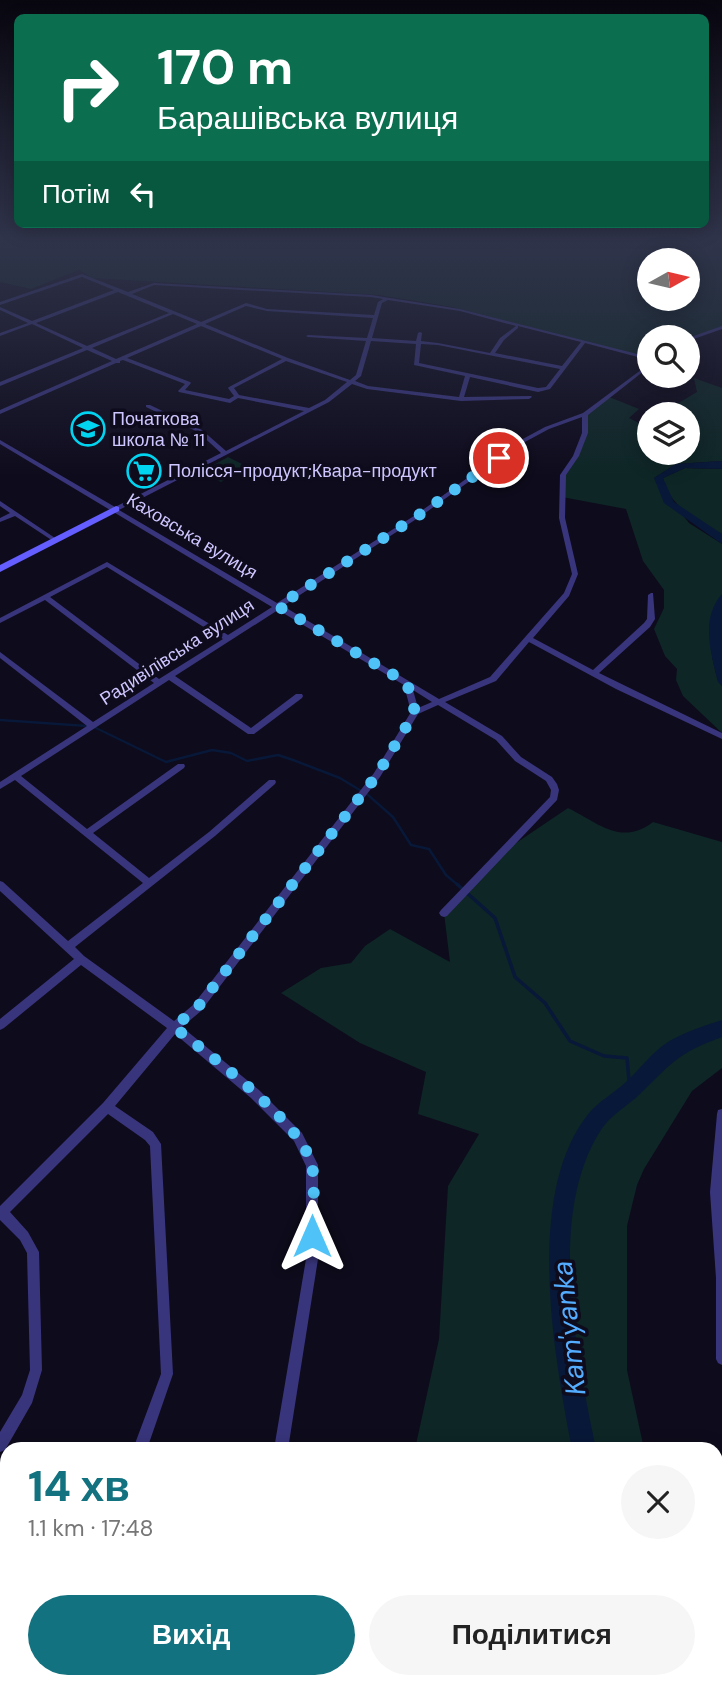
<!DOCTYPE html>
<html lang="uk">
<head>
<meta charset="utf-8">
<style>
	body { margin:0; font-family:"DM Sans",sans-serif; background:#f6f6f6; color:#222; height:100vh; display:flex; flex-direction:column; font-size:26px; white-space:nowrap }
	* { box-sizing:border-box; margin:0 }
	p { font-size:23px; color:#767676 }
	.icon { flex:none; width:38px; height:38px; fill:none; stroke:currentColor; stroke-width:2; stroke-linecap:round; stroke-linejoin:round }
	.map { position:relative; flex:1; overflow:hidden }
	.panel { position:absolute; left:0px; top:1442px; width:723px; height:247px; display:flex; flex-direction:column; background:#fff; border-radius:21px 21px 0 0; box-shadow:0 4px 18px #0003 }
	.panel>* { flex:none }
	.banner { position:absolute; left:14px; top:14px; width:695px; height:214px; border-radius:10px; box-shadow:0 4px 18px #0003; background:#0b6e4f; color:#fff; overflow:hidden }
	.needle { width:46px; rotate:82deg }
	.controls { position:absolute; left:637px; top:248px; display:grid; gap:14px }
	.controls a { display:grid; place-items:center; width:63px; height:63px; border-radius:50%; background:#fff; box-shadow:0 4px 18px #0003; font-size:35px }
	.pin { position:absolute; display:grid; place-items:center; width:60px; height:60px; color:#fff; margin:-30px; border:4px solid #fff; border-radius:50%; box-shadow:0 2px 7px #0007 }
	.me { position:absolute; width:77px; margin:-38px; rotate:0deg; stroke-linejoin:round; filter:drop-shadow(0 0 5px #0008) }
	.turn { display:flex; align-items:center; gap:24px; height:147px; padding:0 28px; font-size:32px }
	.turn .icon { width:91px; height:91px; stroke-width:2.5 }
	.turn b { display:block; font-size:49px; line-height:60px }
	.then { display:flex; align-items:center; height:66px; padding:0 28px; background:#0003; gap:14px; font-size:26px }
	.round { display:grid; place-items:center; flex:none; width:74px; height:74px; border-radius:37px; background:#f6f6f6 }
	.overview { display:flex; align-items:center; justify-content:space-between; height:119px; padding:0 28px }
	h1 { font-size:42px; font-weight:800; line-height:52px; color:#13727f }
	.primary-button { display:flex; gap:14px; margin-top:auto; padding:14px 28px }
	.primary-button a { flex:1; height:80px; border-radius:42px; background:#13727f; color:#fff; font-size:28px; font-weight:800; line-height:80px; text-align:center }
	.primary-button a+a { background:#f6f6f6; color:#222 }
	.map>svg:first-child { display:block }
</style>
</head>
<body>
<div class="map">
<svg width="722" height="1688" viewBox="0 0 722 1688">
	<rect width="100%" height="100%" fill="#0e0b1c"/>
	<path fill="#0e2626" fill-rule="evenodd" d="M0,240H722V327L688,340V338H649V358L452,307L379,295L92,278L79,270L31,289L0,282ZM649,261H688V299H649Z
		M694,378L722,388V461L676,464L654,478L689,523L722,544C722,557 722,582 722,595C707,630 708,644 718,681L722,686V733L683,696L676,680L677,669L665,656L654,629L664,608V590L643,561L626,509L562,497C563,461 584,449 585,414L609,397L639,409L629,418L649,428V453H688V415H675L670,408L697,392Z
		M228,457L248,467L221,482L201,472Z
		M685,468L722,469V534C699,521 668,506 663,478Z
		M568,808C600,824 621,846 653,822L722,842V1068L692,1091L644,1169L637,1185L627,1226V1370L644,1449H415L439,1339L448,1186L479,1134L418,1114L426,1072L360,1043L281,993L321,968L351,963L365,946L390,929L450,962L444,913L500,854Z
		M439,1682H686L687,1688H440Z"/>
	<path fill="#081838" d="M722,461V469L685,468L663,478L674,502L722,534V544L664,503L654,478L676,464Z
		M722,594V686L718,682C711,654 700,618 722,594Z"/>
	<g fill="none" stroke-linecap="round" stroke-linejoin="round">
		<path stroke="#081838" stroke-width="2.5" d="M0,720L87,726
			M94,727L166,762L212,750L231,753L247,761L278,755L293,760L340,778L368,795L393,817L411,845L429,849L446,875L459,886"/>
		<path stroke="#081838" stroke-width="3.5" d="M457,884L495,918L515,977L545,1003L570,1041L604,1056L627,1058L630,1092"/>
		<path fill="#081838" fill-rule="evenodd" d="M722,1020V1037C678,1053 673,1062 640,1094C628,1106 610,1115 601,1130C546,1215 577,1356 596,1449H572C554,1355 524,1193 589,1113C599,1101 614,1093 626,1082C640,1069 652,1052 668,1042C684,1032 704,1026 722,1020Z
			M607,1682H634L636,1688H608Z"/>
		<path fill="#39357c" fill-rule="evenodd" d="M82,274L128,292L154,283L371,295L460,309L649,357V360L585,343L550,389L538,392L470,377L464,397L531,396L532,397L529,399L461,401L367,389L352,384L329,402L119,510L277,603L417,514L519,441L545,427L583,413L649,364V367L588,415V433L579,456L566,475L565,518L578,574L569,596L533,638L593,670L644,623L647,619L648,595L651,593H653L655,619L650,627L599,673L722,733V739L616,689L529,642L496,681L445,702L502,736L521,757L552,777L557,784L559,790L557,800L447,916L444,917L441,916L439,913L441,910L550,797L551,790L546,781L515,761L496,740L438,705L418,714L380,777L201,1011L182,1027L259,1090L302,1133L318,1165V1259L288,1449H274L306,1259V1166L294,1141L251,1098L175,1034L115,1106L153,1132L161,1144L173,1374L147,1449H133L161,1374L150,1146L145,1140L108,1114L10,1212L28,1232L39,1252L42,1370L32,1403L5,1450L0,1452V1432L22,1395L30,1370L27,1253L20,1240L0,1220V1206L103,1103L167,1028L81,965L4,1028L0,1030V1019L74,959L0,891V881L3,882L68,941L143,883L15,780L0,789V782L87,726L0,658V652L93,722L154,683L45,600L0,623V618L107,562L228,635L272,607L0,444V440L115,507L221,453L198,432L146,407V405H150L202,430L226,451L304,411L238,398L230,403L179,392L178,391L185,384L123,360L120,361V363H116L0,414V410L112,361L87,350L0,386V382L83,348L32,324L0,336V333L28,323L0,310V307L32,321L114,290L82,277L0,305V302ZM154,285L371,297L383,299L378,302L374,315L267,309L246,303L201,322L132,294ZM118,292L169,313L87,346L36,323ZM388,300L460,311L516,326L500,338L490,353L438,343L421,341L422,333L420,332L418,333L416,341L372,338L382,303ZM246,306L267,311L373,318L367,338L308,335L306,336L308,337L366,341L356,375L350,380L288,358L205,324ZM173,314L197,324L116,359L92,348ZM201,326L282,359L229,387L228,388L234,396L229,399L185,390L191,383L190,382L127,358ZM518,326L581,342L562,366L495,353L504,340L518,328ZM371,341L416,344L414,365L465,376L459,397L368,386L355,381L361,376ZM421,344L438,345L560,369L546,387L538,388L419,363ZM286,361L347,382L325,400L309,408L239,395L234,388ZM582,417V433L573,456L560,475L559,518L572,574L564,593L490,677L439,699L283,606L421,516L523,443L549,429ZM107,567L223,639L159,679L50,597ZM278,610L404,685L411,712L374,773L193,1005L174,1021L84,956L75,947L215,836L275,784L276,782L275,780H269L209,832L149,878L93,833L184,768L185,766L184,764H178L87,829L21,776L169,680L248,734H254L302,698L303,696L302,694H296L251,728L175,676ZM413,690L432,702L418,708Z
			M722,326V329L688,341V338Z
			M0,501L58,540L55,542L53,541L15,516L0,522V518L10,513L0,506Z
			M722,1109V1365L718,1363L716,1359V1278L710,1192L717,1114L718,1110Z
			M0,1536L7,1540V1555L0,1551Z
			M7,1561C7,1571 10,1584 0,1588C0,1578 0,1565 7,1561Z
			M716,1627L722,1628V1642L716,1641Z
			M716,1650L721,1652L722,1654V1688H711V1682H716Z
			M282,1682H298L301,1688H285Z"/>
		<path fill="#645dff" fill-rule="evenodd" d="M116,506L119,507V511L0,572V565Z"/>
	</g>
	<linearGradient id="sky" x2="0" y2="1"><stop stop-color="#08060f"/><stop offset="0.5" stop-color="#30344b"/><stop offset="1" stop-color="#30344b" stop-opacity="0"/></linearGradient>
	<rect width="722" height="476" fill="url(#sky)"/>
	<g fill="none" stroke-linecap="round" stroke-linejoin="round">
		<path stroke="#4fc3f7" stroke-width="12" stroke-dasharray="0 21.6" d="M312,1236C312,1214 316,1187 312,1166C303,1123 209,1055 174,1027L197,1008L377,775L415,712L407,683L278,606L419,515L499,458"/>
	</g>
	<defs>
		<symbol id="school-ring" viewBox="-11 -11 22 22"><circle r="9.5" fill="#0e0b1c" stroke="#00d4f1" stroke-width="1.5"/><path d="M0-5L7-2L0 1L-7-2ZM-4 1L0 2.5L4 1V4Q0 6-4 4Z" fill="#00d4f1"/></symbol>
		<symbol id="supermarket-ring" viewBox="-11 -11 22 22"><circle r="9.5" fill="#0e0b1c" stroke="#00d4f1" stroke-width="1.5"/><path d="M-6-5.5h2.5l.6 2H6L4.5 2H-2.5L-4.4-4H-6ZM-1.5 3.2a1.3 1.3 0 1 0 .1 0ZM3 3.2a1.3 1.3 0 1 0 .1 0Z" fill="#00d4f1"/></symbol>
	</defs>
	<g fill-rule="evenodd">
		<use href="#school-ring" x="69" y="410" width="38" height="38"/>
		<use href="#supermarket-ring" x="125" y="452" width="38" height="38"/>
	</g>
	<g text-anchor="middle" dominant-baseline="central" stroke-width="7" stroke-linejoin="round" paint-order="stroke">
		<g font-size="18" fill="#cec6ff" stroke="#0e0b1c" text-anchor="start">
			<text x="112" y="419">Початкова<tspan x="112" dy="21">школа № 11</tspan></text>
			<text x="168" y="471">Полісся-продукт;Квара-продукт</text>
		</g>
		<g font-size="18" fill="#cec6ff" stroke="#0e0b1c">
			<text transform="translate(192 536) rotate(31)">Каховська вулиця</text>
			<text transform="translate(177 652) rotate(-33)">Радивілівська вулиця</text>
		</g>
		<g font-size="28" font-style="italic" fill="#54acff" stroke="#0e0b1c">
			<text transform="translate(569 1328) rotate(-96)">Kam'yanka</text>
		</g>
	</g>
</svg>
<div class="controls">
<a><svg class="needle" viewBox="-14 -14 28 28"><path d="M0-13l5 13h-10z" fill="#e53935"/><path d="M0 13l5-13h-10z" fill="#767676"/></svg></a>
<a><svg class="icon" aria-label="search" viewBox="0 0 24 24"><circle cx="10" cy="10" r="6"/><path d="M15 15l6 6"/></svg></a>
<a><svg class="icon" aria-label="layers" viewBox="0 0 24 24"><path d="M12 4l9 5-9 5-9-5zM3 14l9 5 9-5"/></svg></a>
</div>
<div class="pin" style="left:499px;top:458px;background:#d93025"><svg class="icon" aria-label="arrive" viewBox="0 0 24 24"><path d="M6 21V4h12l-3 4 3 4H6"/></svg></div>
<svg class="me" style="left:312px;top:1236px" viewBox="-20 -20 40 40"><path d="M0-17L14 15 0 8-14 15z" fill="#4fc3f7" stroke="#fff" stroke-width="4"/></svg>
<div class="banner">
<div class="turn"><svg class="icon" aria-label="right" viewBox="0 0 24 24"><path d="M7 20v-9h11M14 6l5 5-5 5"/></svg><div><b>170 m</b>Барашівська вулиця</div></div>
<div class="then">Потім<svg class="icon" aria-label="left" viewBox="0 0 24 24"><path d="M17 20v-9H6M10 6l-5 5 5 5"/></svg></div>
</div>
<section class="panel">
<div class="overview"><div><h1>14 хв</h1><p>1.1 km · 17:48</p></div><a class="round"><svg class="icon" aria-label="close" viewBox="0 0 24 24"><path d="M6 6l12 12M18 6L6 18"/></svg></a></div>
<div class="primary-button"><a>Вихід</a><a>Поділитися</a></div>
</section>
</div>
</body>
</html>
